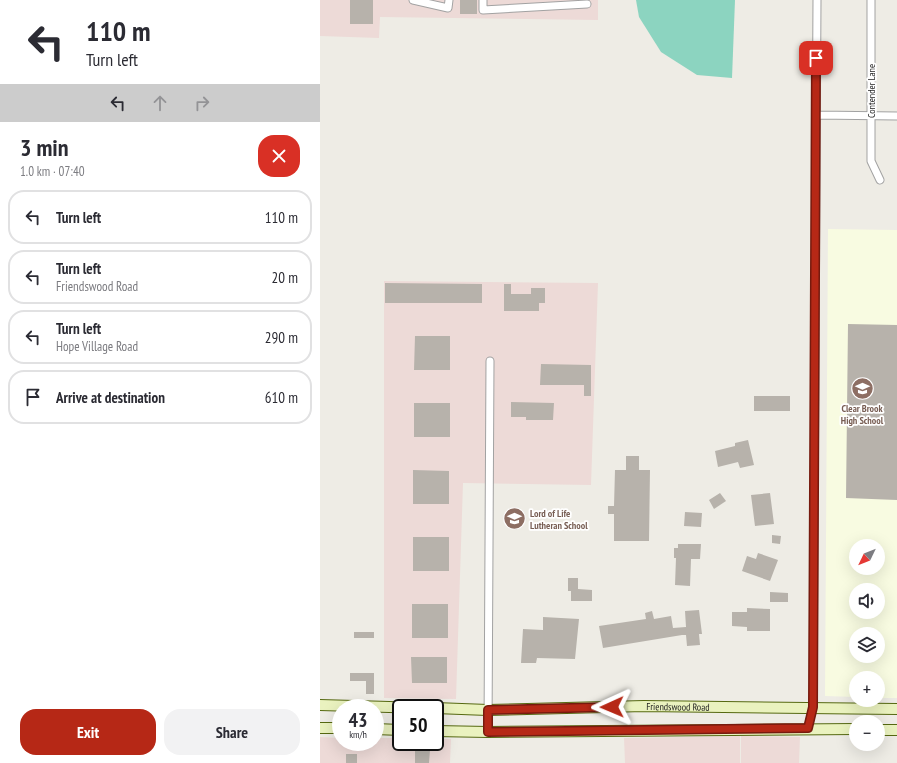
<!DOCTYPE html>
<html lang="en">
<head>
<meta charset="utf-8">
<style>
	body { margin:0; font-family:"PT Sans Narrow",sans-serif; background:#f2f2f3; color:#2b2b33; height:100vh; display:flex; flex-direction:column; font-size:15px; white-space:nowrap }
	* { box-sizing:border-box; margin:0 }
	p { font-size:13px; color:#7c7c81 }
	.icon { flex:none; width:22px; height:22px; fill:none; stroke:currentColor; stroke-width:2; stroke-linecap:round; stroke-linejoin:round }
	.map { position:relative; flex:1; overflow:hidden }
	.panel { display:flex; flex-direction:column; background:#fff; width:320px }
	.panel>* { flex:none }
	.banner { background:#fff; color:#2b2b33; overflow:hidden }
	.needle { width:26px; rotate:227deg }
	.buttons { position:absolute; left:529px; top:539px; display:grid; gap:8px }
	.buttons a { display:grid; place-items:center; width:36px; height:36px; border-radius:50%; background:#fff; box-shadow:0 4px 16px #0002; font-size:20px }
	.speed { position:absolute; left:12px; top:699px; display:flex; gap:8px; font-size:20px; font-weight:700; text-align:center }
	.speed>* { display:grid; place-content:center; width:52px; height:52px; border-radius:50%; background:#fff; box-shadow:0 4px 16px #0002; line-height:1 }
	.speed small { font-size:10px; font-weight:400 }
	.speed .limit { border:2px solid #111; border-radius:6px; background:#fff; color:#111 }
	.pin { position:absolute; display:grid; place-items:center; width:34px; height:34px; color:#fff; margin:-17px; border-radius:8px; box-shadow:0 2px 6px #0006 }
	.me { position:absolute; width:44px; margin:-22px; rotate:269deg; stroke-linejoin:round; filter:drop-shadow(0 0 3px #0008) }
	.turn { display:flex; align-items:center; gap:14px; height:84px; padding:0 20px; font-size:18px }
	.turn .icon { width:52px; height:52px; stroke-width:2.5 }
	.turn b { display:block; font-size:28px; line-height:34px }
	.lanes { display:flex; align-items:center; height:38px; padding:0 20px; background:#0003; justify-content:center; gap:20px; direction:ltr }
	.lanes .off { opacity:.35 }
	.round { display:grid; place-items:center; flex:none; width:42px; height:42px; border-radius:16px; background:#f2f2f3 }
	.head { display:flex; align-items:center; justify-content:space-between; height:68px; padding:0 20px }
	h1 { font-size:24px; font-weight:600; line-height:30px }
	.cta { display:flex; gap:8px; margin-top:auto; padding:8px 20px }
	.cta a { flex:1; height:46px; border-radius:16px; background:#b62816; color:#fff; font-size:16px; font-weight:600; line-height:46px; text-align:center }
	.cta a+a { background:#f2f2f3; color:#2b2b33 }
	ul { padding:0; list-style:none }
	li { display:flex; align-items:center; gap:12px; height:54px; margin:0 8px 6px; padding:0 12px; border:2px solid #e1e1e2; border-radius:16px }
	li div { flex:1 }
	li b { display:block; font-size:15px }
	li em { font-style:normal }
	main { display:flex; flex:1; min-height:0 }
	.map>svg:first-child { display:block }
</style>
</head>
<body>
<main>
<section class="panel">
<div class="banner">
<div class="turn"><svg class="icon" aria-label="left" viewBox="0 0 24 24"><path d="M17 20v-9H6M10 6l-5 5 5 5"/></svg><div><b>110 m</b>Turn left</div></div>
<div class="lanes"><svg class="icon" aria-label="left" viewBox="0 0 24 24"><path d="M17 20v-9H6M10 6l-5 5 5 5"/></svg><svg class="icon off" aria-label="ahead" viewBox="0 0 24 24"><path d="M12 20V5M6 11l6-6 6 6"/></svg><svg class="icon off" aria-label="right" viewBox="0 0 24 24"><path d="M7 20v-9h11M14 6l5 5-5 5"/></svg></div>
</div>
<div class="head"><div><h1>3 min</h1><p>1.0 km · 07:40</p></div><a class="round" style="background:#d93025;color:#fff"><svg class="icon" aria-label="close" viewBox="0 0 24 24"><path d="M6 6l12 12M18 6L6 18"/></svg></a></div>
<ul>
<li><svg class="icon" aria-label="left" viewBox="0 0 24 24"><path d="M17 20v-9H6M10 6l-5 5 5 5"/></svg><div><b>Turn left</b></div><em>110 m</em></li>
<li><svg class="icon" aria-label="left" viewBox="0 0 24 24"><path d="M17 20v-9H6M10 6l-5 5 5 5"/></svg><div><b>Turn left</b><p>Friendswood Road</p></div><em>20 m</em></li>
<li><svg class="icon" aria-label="left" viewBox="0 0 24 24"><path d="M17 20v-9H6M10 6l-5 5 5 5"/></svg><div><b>Turn left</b><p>Hope Village Road</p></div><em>290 m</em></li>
<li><svg class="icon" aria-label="arrive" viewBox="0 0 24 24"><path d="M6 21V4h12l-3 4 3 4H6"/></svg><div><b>Arrive at destination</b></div><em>610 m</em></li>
</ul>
<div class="cta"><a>Exit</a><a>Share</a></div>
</section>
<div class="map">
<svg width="577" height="763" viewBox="0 0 577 763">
	<rect width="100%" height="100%" fill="#eeece5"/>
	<path fill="#eddad7" d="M0,0H278V20L60,17L59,38L0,36Z
		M64,281L278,283L271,485L143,483L136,699L64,698Z
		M420,736V763H305L304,738Z
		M421,736L480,737L479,763H421Z
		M0,737L21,738V742H55V738H81V742H115V739H131L130,763H0Z"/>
	<path fill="#f8fbe1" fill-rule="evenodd" d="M508,229L577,230V698H558V678H536V697L505,696ZM536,546H558V568H536ZM536,590H558V612H536ZM536,634H558V656H536Z"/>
	<path fill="#8cd4c0" d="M316,0H415L412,78L377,75L341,52L319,17Z"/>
	<path fill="#b7b2ab" d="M30,0H53V24H30Z
		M140,0H157V14H140Z
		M65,283L162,284V303H65Z
		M184,284H191V294H211V288H225V303H219V311H184Z
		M528,324L577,325V500L526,498Z
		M95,336H130V370H94Z
		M221,364L271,365V396H264V385H220Z
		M434,396H470V411H434Z
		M191,402L234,403L233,420H206V417H191Z
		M94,403H130V437H94Z
		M428,440L434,465L420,468L418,462L398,467L395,451L415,446V443Z
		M306,456H319V470H330L329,541H294V514H288V506H294L295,470H306Z
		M93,470L129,471V504H93Z
		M400,493L406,501L394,509L389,500Z
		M450,493L454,524L435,526L431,495Z
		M365,512L382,513L381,527L364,526Z
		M452,535L461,536L460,544L452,543Z
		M93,537H129V571H93Z
		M358,544H381L380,559H371L370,586L355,585L356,558H354V548H358Z
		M438,553L458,560L450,581L422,571L427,556L436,559Z
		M248,578H258V589L272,590V601H251V591H248Z
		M450,592L468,593V602H450Z
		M92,604H128V638H92Z
		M427,608L450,609V631H427V627L412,626V612H427Z
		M379,610L382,634H379L380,645L367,646L366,635H362L283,648L279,626L326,619L325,613L332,611L334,619L351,616L353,628L366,627L365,611Z
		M223,617L259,619L255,659L217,658L216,663H201L203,629L223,630Z
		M34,632H54V638H34Z
		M91,657H127V683H92Z
		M30,673H54V694H46V681H30Z
		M95,750H110L109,763H95Z
		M26,754H37V763H26Z"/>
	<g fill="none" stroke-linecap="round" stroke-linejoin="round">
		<defs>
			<path id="street" d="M93,0L128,8L129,0
				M163,0V10L267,4
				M551,0V161L560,180
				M496,115L577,116
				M488,728L493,707L497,0
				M168,732L170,361"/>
			<g id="secondary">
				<path d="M0,705L104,708"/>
				<path id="s1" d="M115,708L168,710L324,706L577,709"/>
				<path d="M0,728H21"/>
				<path d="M55,729L81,730"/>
				<path d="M558,730H577"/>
				<path d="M115,731L168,732L536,729"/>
			</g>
		</defs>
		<use href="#street" stroke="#a2a2a2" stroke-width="9"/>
		<use href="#secondary" stroke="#566911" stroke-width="12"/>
		<use href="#street" stroke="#fff" stroke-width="7"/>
		<use href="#secondary" stroke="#eaf2bf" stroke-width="10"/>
	</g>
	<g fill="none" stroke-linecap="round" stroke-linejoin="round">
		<defs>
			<path id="route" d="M292,707L168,710V732L488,728L493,707L496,58"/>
		</defs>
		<use href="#route" stroke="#761a0e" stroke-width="10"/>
		<use href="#route" stroke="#b62816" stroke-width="7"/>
	</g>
	<defs>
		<symbol id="school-disc" viewBox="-11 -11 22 22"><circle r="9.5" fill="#8d6e63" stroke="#fff"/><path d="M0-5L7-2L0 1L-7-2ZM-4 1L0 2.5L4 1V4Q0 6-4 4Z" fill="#fff"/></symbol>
	</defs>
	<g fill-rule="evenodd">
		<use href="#school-disc" x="530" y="376" width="25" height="25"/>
		<use href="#school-disc" x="182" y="506" width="25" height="25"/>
	</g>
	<g text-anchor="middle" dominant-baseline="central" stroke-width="3.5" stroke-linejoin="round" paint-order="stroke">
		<g font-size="10" fill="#1e1e1e" stroke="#fff">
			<text transform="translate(551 91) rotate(-90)">Contender Lane</text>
			<text stroke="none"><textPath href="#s1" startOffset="243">Friendswood Road</textPath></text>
		</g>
		<g font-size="10" font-weight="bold" fill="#785e54" stroke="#fff">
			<text x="542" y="408">Clear Brook<tspan x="542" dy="12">High School</tspan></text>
			<text x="210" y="513" text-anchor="start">Lord of Life<tspan x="210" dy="12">Lutheran School</tspan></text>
		</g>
	</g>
</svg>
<div class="buttons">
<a><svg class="needle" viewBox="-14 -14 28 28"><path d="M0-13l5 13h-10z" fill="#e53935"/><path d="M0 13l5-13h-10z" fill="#7c7c81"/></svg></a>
<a><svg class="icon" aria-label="sound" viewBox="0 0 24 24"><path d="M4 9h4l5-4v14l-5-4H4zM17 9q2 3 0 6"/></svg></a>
<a><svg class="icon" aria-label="layers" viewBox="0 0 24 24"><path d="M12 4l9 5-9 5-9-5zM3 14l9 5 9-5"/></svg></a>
<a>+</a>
<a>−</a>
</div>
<div class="speed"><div>43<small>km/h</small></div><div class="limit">50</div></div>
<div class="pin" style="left:496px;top:58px;background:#d93025"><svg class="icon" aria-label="arrive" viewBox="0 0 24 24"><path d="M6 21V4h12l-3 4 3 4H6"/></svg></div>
<svg class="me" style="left:292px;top:707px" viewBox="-20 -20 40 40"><path d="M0-17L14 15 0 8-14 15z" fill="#b62816" stroke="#fff" stroke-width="4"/></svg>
</div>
</main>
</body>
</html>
